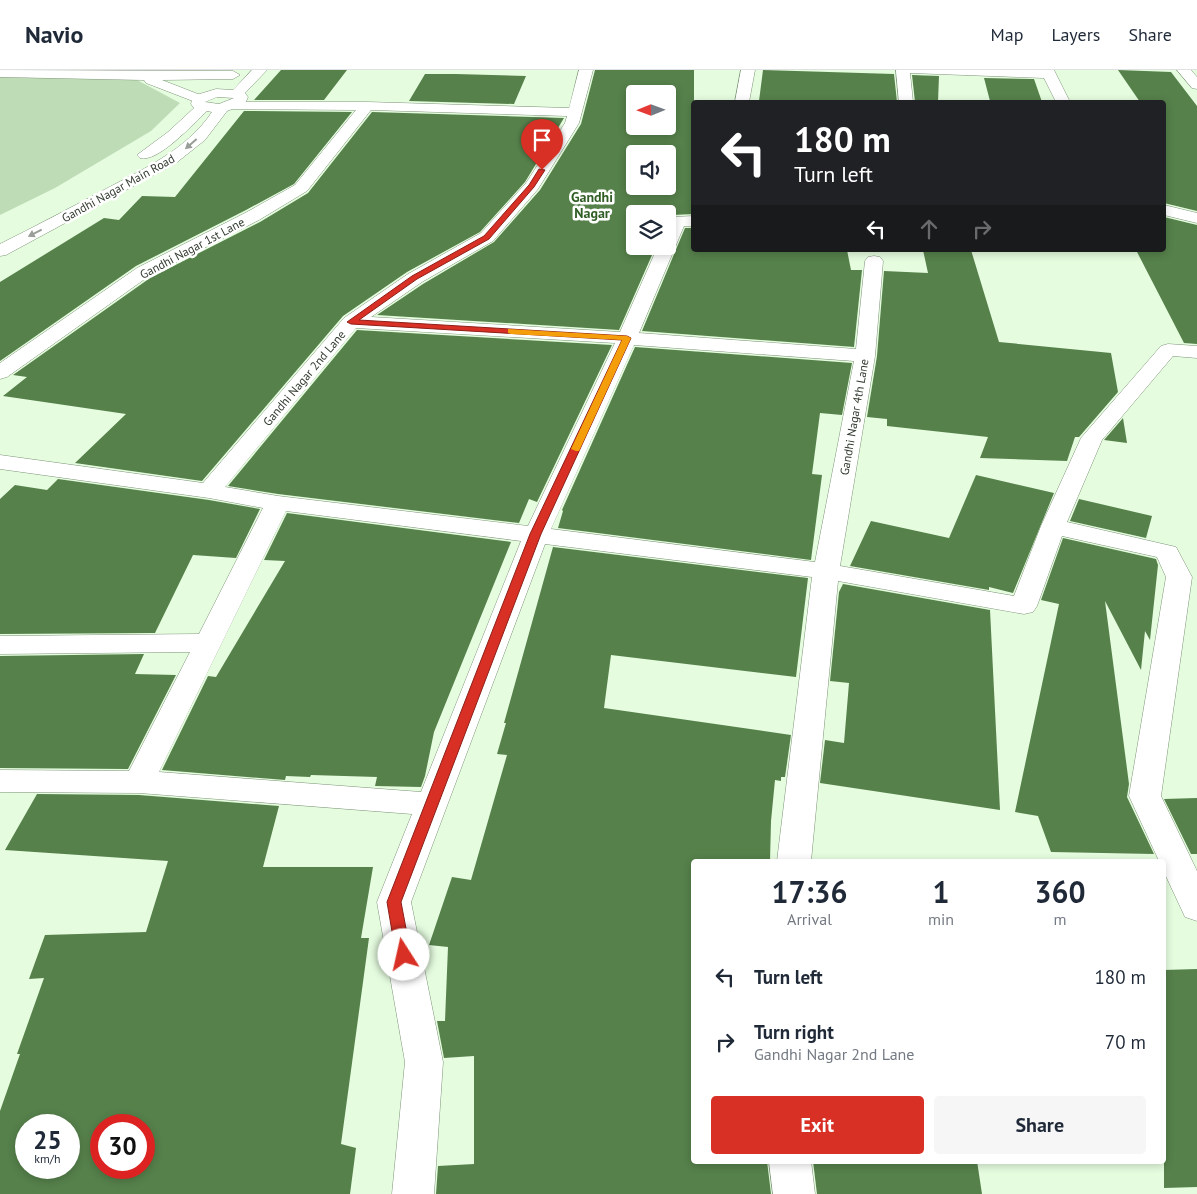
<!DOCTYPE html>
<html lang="en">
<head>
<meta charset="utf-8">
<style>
	body { margin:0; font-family:"PT Sans",sans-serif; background:#f6f6f7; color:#1f2937; height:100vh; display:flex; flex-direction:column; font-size:19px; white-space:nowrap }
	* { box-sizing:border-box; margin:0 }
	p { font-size:16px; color:#747a83 }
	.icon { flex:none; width:28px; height:28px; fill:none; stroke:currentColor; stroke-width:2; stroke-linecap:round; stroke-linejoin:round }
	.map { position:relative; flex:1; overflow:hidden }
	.sheet { position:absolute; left:691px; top:789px; width:475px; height:305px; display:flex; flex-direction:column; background:#fff; border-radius:5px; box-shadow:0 2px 8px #0003 }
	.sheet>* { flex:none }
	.hud { position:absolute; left:691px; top:30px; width:475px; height:152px; border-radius:5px; box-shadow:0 2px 8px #0003; background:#202124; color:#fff; overflow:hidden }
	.needle { width:32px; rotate:269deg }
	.buttons { position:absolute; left:626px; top:15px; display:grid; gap:10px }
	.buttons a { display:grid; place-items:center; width:50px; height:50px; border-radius:5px; background:#fff; box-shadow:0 2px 8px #0003; font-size:25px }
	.speed { position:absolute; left:15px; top:1044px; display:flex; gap:10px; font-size:25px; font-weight:700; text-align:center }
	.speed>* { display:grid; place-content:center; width:65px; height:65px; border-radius:50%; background:#fff; box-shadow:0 2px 8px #0003; line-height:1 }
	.speed small { font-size:12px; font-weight:400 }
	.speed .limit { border:8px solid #d22; background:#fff; color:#111 }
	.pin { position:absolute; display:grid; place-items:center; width:42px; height:42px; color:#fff; margin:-51px -21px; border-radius:50% 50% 50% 0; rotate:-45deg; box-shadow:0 0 5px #0007 }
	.pin .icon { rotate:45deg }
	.me { position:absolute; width:55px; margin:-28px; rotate:350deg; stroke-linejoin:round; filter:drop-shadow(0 0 4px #0008) }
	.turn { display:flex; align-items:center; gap:18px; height:105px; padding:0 20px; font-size:22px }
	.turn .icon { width:65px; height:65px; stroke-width:2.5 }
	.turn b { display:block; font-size:35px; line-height:42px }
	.lanes { display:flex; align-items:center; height:48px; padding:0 20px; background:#0003; justify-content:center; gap:25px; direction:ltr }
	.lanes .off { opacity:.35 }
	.eta { display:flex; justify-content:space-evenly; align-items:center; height:85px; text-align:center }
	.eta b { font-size:30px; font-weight:800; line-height:35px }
	.primary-button { display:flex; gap:10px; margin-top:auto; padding:10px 20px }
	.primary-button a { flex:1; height:58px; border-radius:5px; background:#d93025; color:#fff; font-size:20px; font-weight:800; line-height:58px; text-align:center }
	.primary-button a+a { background:#f6f6f7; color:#1f2937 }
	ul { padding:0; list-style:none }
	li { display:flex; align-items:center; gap:15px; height:65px; padding:0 20px }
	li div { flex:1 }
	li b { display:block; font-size:19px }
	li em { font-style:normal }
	header { display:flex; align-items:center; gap:30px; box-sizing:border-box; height:70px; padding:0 25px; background:#fff; border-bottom:1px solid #e0e1e3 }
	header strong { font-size:24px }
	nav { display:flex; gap:28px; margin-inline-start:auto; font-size:18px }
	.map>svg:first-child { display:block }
</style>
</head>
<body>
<header>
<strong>Navio</strong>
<nav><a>Map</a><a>Layers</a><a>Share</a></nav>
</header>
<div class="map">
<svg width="1197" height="1124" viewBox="0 0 1197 1124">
	<rect width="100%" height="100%" fill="#e5fcdf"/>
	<path fill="#beddb6" d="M0,7L137,10L180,33L151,61L55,118L0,145Z"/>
	<path fill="#56814b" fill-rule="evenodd" d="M281,0H347L324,30H254Z
		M595,0H694V144L672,145L668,152V144H635V176H656L619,260L377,245L423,214L494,172L540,120L581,54ZM635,24H668V56H635ZM635,84H668V116H635Z
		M763,0L894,4L897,32L759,31Z
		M1118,0L1171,2L1197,36V141L1164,133V32H1140Z
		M425,4H456L526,6L514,34L409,31Z
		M912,5L939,6L938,32H915Z
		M984,8L1034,9L1042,32L990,31Z
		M244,41L352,42L294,114L246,140L136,196L0,291V212L104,148L119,150L142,126L175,127Z
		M372,42L564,48L525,112L480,162L407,202L343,246L202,411L75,393L126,344L3,326L27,307L13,305L150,208L260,152L308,123Z
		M1164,147L1197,155V274L1184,273L1136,180H1164Z
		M685,158H694V180H847L851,200H862L854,277L642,261Z
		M923,180H971L999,272L1111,283L1118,322L1079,367H1075L1067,391L980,388L988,367L887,356V349L867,347L877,286L884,201L928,203Z
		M357,260L612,275L537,432L529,429L519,453L278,424L228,416Z
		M635,277L852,293L842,345L820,343L812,404L822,405L811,490L558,458L563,441L562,440Z
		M1123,348L1127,373L1104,370Z
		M976,405L1054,423L1013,523L989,517V520L850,496L871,451L949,468Z
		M58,409L209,430L260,439L236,488L193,485L155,563L0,564V429L15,415L47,420Z
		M1079,429L1152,446L1146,468L1070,451Z
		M287,443L511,472L434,662L425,706L421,717L375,716L377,707L311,705L310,707L286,706L285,710L162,700L208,606L216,607L285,491L264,490Z
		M1063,468L1156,489L1158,495L1150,570L1145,561L1141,600L1105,531L1129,714L1127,727L1154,784L1051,782L1038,746L1015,742L1059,534L1041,530Z
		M553,477L808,508L796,607L611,585L604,638L791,665L785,707H781V711L775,710L771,751L770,791H694V1091H767L771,1124H436L438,1096L474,1094V986L444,988L437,951H445L448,877L429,875L452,807L471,810L507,685L497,684L506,653H504Z
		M843,514L990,540L1000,740L820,713L825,670L844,673L849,613L830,611L839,522Z
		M144,584L135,604L176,605L128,699L0,698V586Z
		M37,724L139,725L279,736L263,797H373L361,868H369L341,1074L356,1078L350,1124H0V1041L20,984H17L44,908L29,909L45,865L146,862L168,791L5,780ZM26,1055H69V1098H26ZM101,1055H144V1098H101Z
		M1197,728V784H1191L1164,729Z
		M1197,899V1117L1164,1118V900Z
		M813,1091H977L982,1124H817Z"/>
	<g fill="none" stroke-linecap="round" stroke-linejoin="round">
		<defs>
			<path id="street" d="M0,0L233,1L240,5L233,9L162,10L203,26L205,29L198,33L146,13L144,10L0,7Z
				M579,0H593L579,53L538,119L493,171L422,212L371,247L620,262L658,176H668C668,166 666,156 672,147L694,146V156H684L639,263L856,279L865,191L868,187L874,186L880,187L883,191L875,286L840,496L1014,526L1041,456L1081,368L1161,276L1168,274L1197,276V288L1173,286L1102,370L1067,452L1176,477L1192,507L1161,726L1197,801V851L1185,847L1164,802V791H1159L1129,726L1166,507L1157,487L1062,466L1037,536L1033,542L1024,544L838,511L811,791H777L812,507L545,474L411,832L443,992L434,1124H392L405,992L377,832L412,744L139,723L0,722V700L129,701L190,582L0,584V566L199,564L263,438L209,428L0,399V385L203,413L344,248L408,204L481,163L526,113L565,53L567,46L371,40L307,121L259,150L149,206L7,307L0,309V293L137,198L247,142L295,115L356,40L234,39L229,38L227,35L229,32H367L569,38ZM356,258L615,273L528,456L278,426L225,417ZM634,275L854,291L815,492L551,459ZM286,441L521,471L421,722L159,702Z
				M741,0H755L749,32H735Z
				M896,0H1054L1070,32H1056L1044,8L910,3L913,32H899Z
				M1177,0H1191L1197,7V19L1192,18Z
				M1164,135L1197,143V153L1164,145Z
				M769,1091H811L815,1124H773Z"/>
			<path id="secondary" d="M252,0H267L245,23L248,27L245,34L227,41L205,70L176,93L6,185L0,186V174C34,157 68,139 102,121C141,100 186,81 212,42L207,41C193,54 158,93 140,88L137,85L168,62L194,38L191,34L193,26L216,19L233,20ZM217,27L234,28L219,34L205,32Z"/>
		</defs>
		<use href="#street" stroke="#7e9379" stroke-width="1"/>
		<use href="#secondary" stroke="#7e9379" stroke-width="1"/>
		<use href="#street" fill="#fff" fill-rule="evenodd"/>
		<use href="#secondary" fill="#fff" fill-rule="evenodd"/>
	</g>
	<defs><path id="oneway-solid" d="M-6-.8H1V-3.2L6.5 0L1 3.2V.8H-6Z" transform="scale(1.25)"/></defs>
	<g fill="#999e98">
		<use href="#oneway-solid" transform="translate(191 74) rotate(139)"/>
		<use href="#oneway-solid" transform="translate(35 163) rotate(153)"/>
	</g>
	<path fill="#d93025" stroke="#8d1f18" d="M539,99L545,100L534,117L489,169L417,209L359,250L627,266L631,268L541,464L401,832L411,885L409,889L404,891L399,889L396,885L387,832L530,464L622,270L351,254L347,252L412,206L484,166L529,115Z"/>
	<path fill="#f59e0b" d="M508,259L627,266L631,268L579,381H576L571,379L622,270L511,264L508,263Z"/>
	<g text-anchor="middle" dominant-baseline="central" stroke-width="5" stroke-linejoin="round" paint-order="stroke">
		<g font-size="12" fill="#333c31" stroke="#fff">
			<text transform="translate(118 118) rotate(-29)">Gandhi Nagar Main Road</text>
			<text transform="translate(192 178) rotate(-28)">Gandhi Nagar 1st Lane</text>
			<text transform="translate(304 308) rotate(-50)">Gandhi Nagar 2nd Lane</text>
			<text transform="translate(854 347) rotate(-80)">Gandhi Nagar 4th Lane</text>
		</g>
		<g font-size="14" font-weight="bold" fill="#2f5d24" stroke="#fff">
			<text x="592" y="127">Gandhi<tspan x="592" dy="16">Nagar</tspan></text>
		</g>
	</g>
</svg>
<div class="buttons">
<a><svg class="needle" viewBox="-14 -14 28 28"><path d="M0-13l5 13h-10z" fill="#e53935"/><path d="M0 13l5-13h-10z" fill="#747a83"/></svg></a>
<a><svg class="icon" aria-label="sound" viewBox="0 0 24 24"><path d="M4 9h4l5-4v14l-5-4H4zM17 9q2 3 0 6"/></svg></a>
<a><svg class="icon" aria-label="layers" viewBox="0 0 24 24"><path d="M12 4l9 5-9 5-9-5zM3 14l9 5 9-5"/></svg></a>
</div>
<div class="speed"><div>25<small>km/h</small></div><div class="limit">30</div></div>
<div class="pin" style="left:542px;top:100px;background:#d93025"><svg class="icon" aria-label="arrive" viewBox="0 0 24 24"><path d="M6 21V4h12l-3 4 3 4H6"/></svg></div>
<svg class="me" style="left:404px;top:885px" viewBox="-20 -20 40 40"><circle r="19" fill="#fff"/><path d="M0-13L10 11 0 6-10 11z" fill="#d93025"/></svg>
<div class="hud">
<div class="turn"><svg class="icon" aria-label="left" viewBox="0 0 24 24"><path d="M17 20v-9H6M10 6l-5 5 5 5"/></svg><div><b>180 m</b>Turn left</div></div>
<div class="lanes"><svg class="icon" aria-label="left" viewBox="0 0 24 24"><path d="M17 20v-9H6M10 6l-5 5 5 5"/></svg><svg class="icon off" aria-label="ahead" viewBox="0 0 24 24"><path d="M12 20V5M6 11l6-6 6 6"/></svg><svg class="icon off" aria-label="right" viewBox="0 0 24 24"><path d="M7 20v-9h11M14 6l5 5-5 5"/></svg></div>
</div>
<section class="sheet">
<div class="eta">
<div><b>17:36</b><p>Arrival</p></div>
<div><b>1</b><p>min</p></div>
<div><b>360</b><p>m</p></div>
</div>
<ul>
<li><svg class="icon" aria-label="left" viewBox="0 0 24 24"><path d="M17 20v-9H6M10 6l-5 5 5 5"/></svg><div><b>Turn left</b></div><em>180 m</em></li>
<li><svg class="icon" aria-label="right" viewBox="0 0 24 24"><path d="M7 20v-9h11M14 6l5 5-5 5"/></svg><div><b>Turn right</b><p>Gandhi Nagar 2nd Lane</p></div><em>70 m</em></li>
</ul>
<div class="primary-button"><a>Exit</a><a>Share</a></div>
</section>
</div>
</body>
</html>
